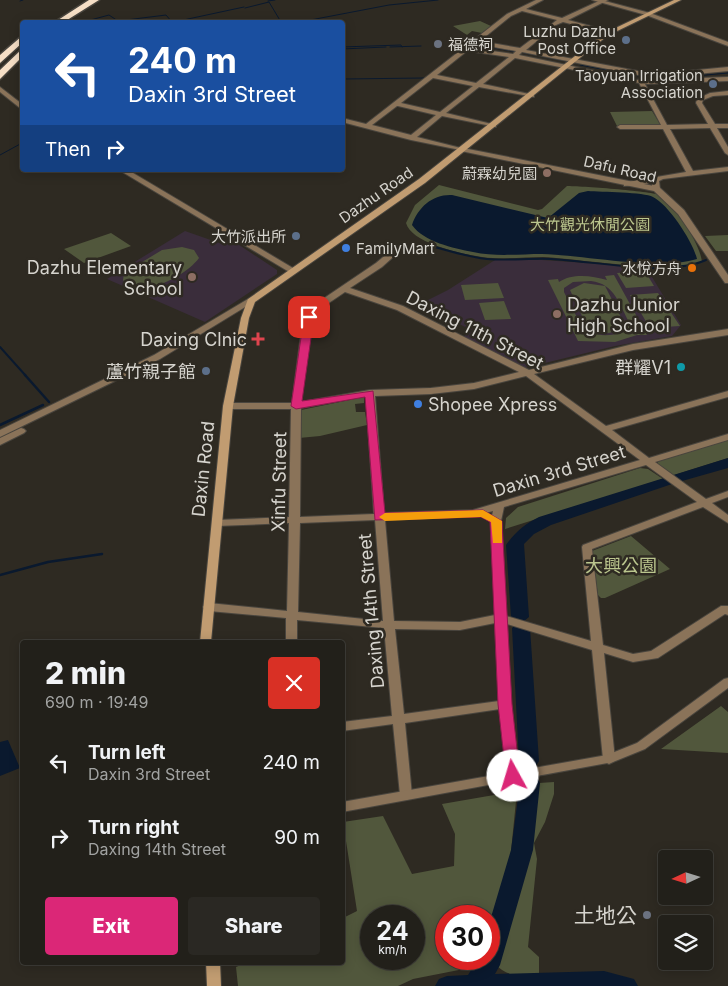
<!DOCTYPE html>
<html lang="en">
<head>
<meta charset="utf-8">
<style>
	body { margin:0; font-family:Inter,"Noto Sans TC",sans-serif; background:#2a2823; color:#f1f3f6; height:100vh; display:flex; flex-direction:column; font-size:19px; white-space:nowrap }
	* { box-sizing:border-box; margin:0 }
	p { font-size:16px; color:#a2a3a2 }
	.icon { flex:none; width:28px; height:28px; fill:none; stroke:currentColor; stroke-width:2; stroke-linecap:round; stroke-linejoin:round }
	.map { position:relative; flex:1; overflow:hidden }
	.details { position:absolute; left:20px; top:640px; width:325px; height:325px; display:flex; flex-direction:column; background:#22201a; border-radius:5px; box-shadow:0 2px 12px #0003,0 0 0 1px #3f3e39 }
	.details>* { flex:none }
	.top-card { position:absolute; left:20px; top:20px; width:325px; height:152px; border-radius:5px; box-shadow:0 2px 12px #0003,0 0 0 1px #3f3e39; background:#1a4fa0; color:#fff; overflow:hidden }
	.needle { width:32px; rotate:266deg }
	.controls { position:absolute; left:658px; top:850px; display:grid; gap:10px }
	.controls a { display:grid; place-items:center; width:55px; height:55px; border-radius:5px; background:#22201a; box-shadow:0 2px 12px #0003,0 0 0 1px #3f3e39; font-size:25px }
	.speed { position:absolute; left:360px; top:905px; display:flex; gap:10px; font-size:25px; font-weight:700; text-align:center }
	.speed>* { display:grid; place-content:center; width:65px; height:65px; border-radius:50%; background:#22201a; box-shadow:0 2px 12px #0003,0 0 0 1px #3f3e39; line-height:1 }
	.speed small { font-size:12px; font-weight:400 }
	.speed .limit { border:8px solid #d22; background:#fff; color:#111 }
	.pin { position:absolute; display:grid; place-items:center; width:42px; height:42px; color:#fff; margin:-21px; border-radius:10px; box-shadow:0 2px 8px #0006 }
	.me { position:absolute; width:55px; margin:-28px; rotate:354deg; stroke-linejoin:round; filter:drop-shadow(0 0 4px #0008) }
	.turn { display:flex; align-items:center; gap:18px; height:105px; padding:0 25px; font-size:22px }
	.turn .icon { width:65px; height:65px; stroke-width:2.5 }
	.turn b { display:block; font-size:35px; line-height:42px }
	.then { display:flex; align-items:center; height:48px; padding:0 25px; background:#0003; gap:10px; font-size:19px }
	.round { display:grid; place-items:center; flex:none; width:52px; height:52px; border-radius:5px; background:#2a2823 }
	.overview { display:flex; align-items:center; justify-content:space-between; height:85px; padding:0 25px }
	h1 { font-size:30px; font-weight:800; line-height:38px }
	.button { display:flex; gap:10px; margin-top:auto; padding:10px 25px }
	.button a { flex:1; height:58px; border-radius:5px; background:#db2777; color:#fff; font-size:20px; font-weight:800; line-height:58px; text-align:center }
	.button a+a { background:#2a2823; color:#f1f3f6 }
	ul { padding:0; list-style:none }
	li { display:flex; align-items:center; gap:15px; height:75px; padding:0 25px }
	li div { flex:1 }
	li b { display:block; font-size:19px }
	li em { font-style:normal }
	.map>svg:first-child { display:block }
</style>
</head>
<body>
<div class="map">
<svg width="728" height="986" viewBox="0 0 728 986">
	<rect width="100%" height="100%" fill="#2e2a22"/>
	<path fill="#3a2d3b" d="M185,231L225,245L233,241L277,270V274L205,322L107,279Z
		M495,260H542L646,267L681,325L672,336L615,346L524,368L462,337L473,331L420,304L448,290Z"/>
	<path fill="#51573c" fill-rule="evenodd" d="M480,21L491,26L482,33L472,31L467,35L453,26Z
		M652,111L660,124L617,126L610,112Z
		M439,185L538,210L542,209L567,186C579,186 651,191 659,195C675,205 700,243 702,262C674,274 578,259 543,257C523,257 503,260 482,257C463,254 412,244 406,223L415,205Z
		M111,233L131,246L84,263L64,249Z
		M728,235V251H716L705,236Z
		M182,247L194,250L199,258C187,275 140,301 123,280L124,273L162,250Z
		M645,271L654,286L626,288L617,273Z
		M614,275L647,335H637L615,342L578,341L548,280L558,279L559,282C573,273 592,276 607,280L605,276ZM591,281C615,284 619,304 630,324L624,332C585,344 579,321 564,292V288L573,282Z
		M498,283L504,298L465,300L461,285Z
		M584,283L605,286L626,327L609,333L588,329L570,290Z
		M658,293L680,326L650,328L630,295Z
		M504,301L511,319L485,320L479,303Z
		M364,397V403L355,404L356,412H365L367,425L320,436L299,438L301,410Z
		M728,440V458L671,476L658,467V461Z
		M640,468L648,469L663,479L505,529L506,518L518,507Z
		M631,536L670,569L605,598H601L598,595L592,551Z
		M721,706L728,712V753L661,749Z
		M554,782V794L545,822L534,843L537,859L528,947L539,957V973C519,976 508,978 494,963C505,931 515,899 522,866C528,838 529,810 539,783Z
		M517,791L510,861L489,925V916H446V959H473L469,968L413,979L398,986H238L236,967L246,963L342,962L343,918L357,911L343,822L383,816L412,874L454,866L455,834L442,804ZM371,916H414V959H371Z"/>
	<path fill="#0a192e" d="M588,191C601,192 644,192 653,197C669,205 693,242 697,259C659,271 584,255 542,254C519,254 496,257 473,252C453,248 424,242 412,225C418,207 433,194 452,195L548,218L579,193Z
		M8,740L20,768L0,776V742Z"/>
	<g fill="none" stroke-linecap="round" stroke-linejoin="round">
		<path stroke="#0a192e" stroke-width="1" d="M20,1L23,0
			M268,1L275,0
			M245,8L269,2L281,22
			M83,22L109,15L118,21L166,15L172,22
			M174,22L244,7
			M300,22L389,5L438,0
			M477,45L517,52
			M342,47L401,45L402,47
			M390,47L421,46
			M342,49L386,47
			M524,53L565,61
			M580,65L639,76
			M647,77L674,78L728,73
			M344,79L424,78
			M0,155L22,143"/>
		<path stroke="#0a192e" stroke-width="2" d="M435,247C452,252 469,257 487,259C508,261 530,258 551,259C593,261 669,277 706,260
			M0,347L26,376"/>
		<path stroke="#0a192e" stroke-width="2.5" d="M25,375L49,402
			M0,425L43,405
			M0,575L48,562L102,554"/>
		<path stroke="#0a192e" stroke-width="3" d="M486,984L488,986"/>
		<path fill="#0a192e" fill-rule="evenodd" d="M728,458V468L675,483L551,525L534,534L524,544L529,617L523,622L527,624L530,628L539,761L536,766L529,769L522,766L519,761L512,628L518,623L514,621L511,617L506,545C515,532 525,524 539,517Z
			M530,775L537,777L540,783L533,850L500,965L495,974L604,971L634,979L638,986H435L439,979L447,976L468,975L478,959H489V924L511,850L520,783L523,777Z"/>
		<defs>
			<path id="minor" d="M536,0H543L526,9L562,18L601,0H608L568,20L613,32L610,34L563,22L556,25L526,50L643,72L666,73L728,67V71L666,77L643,76L522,52L519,55L638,80L642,76L645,78V80L728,77V81L645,84L667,125L708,124L696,103L697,99L710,93L728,91V95L713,96L703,100L702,103L715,124H728V128H717L728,147V155L725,153L710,128L670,129L693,171L728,167V171L663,179L659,181L660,189L656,191L652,189V183L624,186V182H627L686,172L663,129H620L617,127L620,125H661L639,83L515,58L483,84L534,95V97L479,87L446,113L496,125V127L442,116L417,137L465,149V151L411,140L342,122V118L366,124L507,14ZM522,11L557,20L520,48L480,41L511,16ZM476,44H477L516,51L513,54L471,48ZM467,51H468L509,57L476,83L437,75ZM433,78L473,86L440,112L401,103ZM397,106H398L436,115L411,135L372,125Z
				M395,247H398L402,249L382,267L350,288L403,306L529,370L633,344L728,329V335L633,350L534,374L606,426L728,391V397L612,430L649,458L728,434V440L655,462L706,499L728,491V497L712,503L728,515V523L703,507L592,549L603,645L633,654L651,651L721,606H728V615L725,614L658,658L633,662L604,653L615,759L613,762L609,764L605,762L603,759L592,650L507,624L511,704L519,776L517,779L513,781L509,779L507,776L500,709L405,723L412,795L411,798L406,800L401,798L400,795L393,724L342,731V722L392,716L384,628L297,620V642H286V618L209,611L205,610L203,607L205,604L209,603L287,611L289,523L217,526L212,523L217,520L289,517L291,409H228L223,406L228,403H292L303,319L311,307L376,263ZM345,292L397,310L519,372L474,383L431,388L370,390L301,402L311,319L317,311ZM526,376L640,460L473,510L384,513L375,396L431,394L474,389ZM366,396L374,514L300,517L301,408ZM646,465L697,502L583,545L582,547L591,641L506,616L501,521L504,507ZM493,511L491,521L495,615L460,622L394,621L385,520L474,516ZM375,520L383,621L298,612L300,523ZM495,623L499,701L404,714L395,629L460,630Z"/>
			<path id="tertiary" d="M592,0H601L650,13L728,42V46L646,15Z
				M0,87L22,104V109L20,108L0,92Z
				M463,148L659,187L684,210L728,275V283H725L678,214L654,191L461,151V149Z
				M119,170H128L298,271L294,273H291Z
				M248,299H254L255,301L160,359L0,437V430L154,355Z
				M21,428L24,429L26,431L24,433L0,445V438Z
				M728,678V688L645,749L613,762L342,812V802L607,755L637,743L724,679Z"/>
			<path id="secondary" d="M674,0H681L607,36L425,183L255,302L249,318L233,406L211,642H200L223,406L241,318L248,299L419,179L603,34Z
				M206,962H220L221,986H207Z"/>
			<path id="motorway" d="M89,0H99L64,22H55Z
				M22,36V43L0,63V55Z
				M22,49V57L0,79V70Z"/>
		</defs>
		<use href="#minor" stroke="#49453e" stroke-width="2"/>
		<use href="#tertiary" stroke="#49453e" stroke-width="2"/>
		<use href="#secondary" stroke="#49453e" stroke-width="2"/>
		<use href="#motorway" stroke="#49453e" stroke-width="3"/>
		<use href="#minor" fill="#8a7359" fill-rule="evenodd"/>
		<use href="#tertiary" fill="#8a7359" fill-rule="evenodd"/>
		<use href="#secondary" fill="#c19c71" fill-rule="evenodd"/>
		<use href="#motorway" fill="#f6dfc6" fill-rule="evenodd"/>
	</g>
	<path fill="#db2777" stroke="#8e194d" d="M309,314L314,317L302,401L373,391L385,513L483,510L502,521L512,704L520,776L518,779H508L506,776L498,704L490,522L481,517L375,520L365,397L296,409L291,406L304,317Z"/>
	<path fill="#f59e0b" d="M483,510L502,521V543H493L491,522L481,517L385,521L379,517L385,513Z"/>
	<g fill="#5c6f8a" stroke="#2e2a22" stroke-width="2">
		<circle cx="626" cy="40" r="5"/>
		<circle cx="713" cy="84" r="5"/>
		<circle cx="296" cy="236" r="5"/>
		<circle cx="206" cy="371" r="5"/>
	</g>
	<g fill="#6b7280" stroke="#2e2a22" stroke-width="2">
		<circle cx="438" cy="44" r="5"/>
		<circle cx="647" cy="915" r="5"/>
	</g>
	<g fill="#8d6e63" stroke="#2e2a22" stroke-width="2">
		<circle cx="547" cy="173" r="5"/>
		<circle cx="192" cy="277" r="5"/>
		<circle cx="557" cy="314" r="5"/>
	</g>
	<g fill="#3f7fe0" stroke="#2e2a22" stroke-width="2">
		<circle cx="346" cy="248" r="5"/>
		<circle cx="418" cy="404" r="5"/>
	</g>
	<circle fill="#e8710a" stroke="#2e2a22" stroke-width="2" cx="692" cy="268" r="5"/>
	<path fill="#e0444e" stroke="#2e2a22" stroke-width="2" d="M255.5 331.5h5v5h5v5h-5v5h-5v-5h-5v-5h5z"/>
	<circle fill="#0f9aa8" stroke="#2e2a22" stroke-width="2" cx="681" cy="367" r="5"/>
	<g text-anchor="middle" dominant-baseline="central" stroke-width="5" stroke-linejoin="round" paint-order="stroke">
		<g font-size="15" fill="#d6d4ce" stroke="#2e2a22" text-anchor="end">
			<text x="616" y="31">Luzhu Dazhu<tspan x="616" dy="17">Post Office</tspan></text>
			<text x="448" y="44" text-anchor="start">福德祠</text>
			<text x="703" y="75">Taoyuan Irrigation<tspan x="703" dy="17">Association</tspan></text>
			<text x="537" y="173">蔚霖幼兒園</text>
			<text x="286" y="236">大竹派出所</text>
			<text x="356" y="248" text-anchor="start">FamilyMart</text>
			<text x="682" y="268">水悅方舟</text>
		</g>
		<g font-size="15" fill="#d6d4ce" stroke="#2e2a22">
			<text transform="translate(620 169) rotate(13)">Dafu Road</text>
			<text transform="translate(376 195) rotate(-35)">Dazhu Road</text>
		</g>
		<g font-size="15" fill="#bbc68e" stroke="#2e2a22">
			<text x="590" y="224">大竹觀光休閒公園</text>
		</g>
		<g font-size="18" fill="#d6d4ce" stroke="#2e2a22" text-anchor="end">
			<text x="182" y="267">Dazhu Elementary<tspan x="182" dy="21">School</tspan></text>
			<text x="567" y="304" text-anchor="start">Dazhu Junior<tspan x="567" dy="21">High School</tspan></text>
			<text x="247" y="339">Daxing Clnic</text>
			<text x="671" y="367">群耀V1</text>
			<text x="196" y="371">蘆竹親子館</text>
			<text x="428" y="404" text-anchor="start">Shopee Xpress</text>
		</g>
		<g font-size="18" fill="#d6d4ce" stroke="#2e2a22">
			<text transform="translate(475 330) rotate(27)">Daxing 11th Street</text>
			<text transform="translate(203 469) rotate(-84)">Daxin Road</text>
			<text transform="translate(559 471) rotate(-17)">Daxin 3rd Street</text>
			<text transform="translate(279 482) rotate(-89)">Xinfu Street</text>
			<text transform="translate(371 611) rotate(-95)">Daxing 14th Street</text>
		</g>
		<g font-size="18" fill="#bbc68e" stroke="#2e2a22">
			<text x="621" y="565">大興公園</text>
		</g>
		<g font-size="21" fill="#d6d4ce" stroke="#2e2a22" text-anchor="end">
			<text x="637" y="915">土地公</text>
		</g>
	</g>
</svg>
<div class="controls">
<a><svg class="needle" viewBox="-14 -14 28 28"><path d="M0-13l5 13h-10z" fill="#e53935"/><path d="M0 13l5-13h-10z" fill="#a2a3a2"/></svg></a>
<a><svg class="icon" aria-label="layers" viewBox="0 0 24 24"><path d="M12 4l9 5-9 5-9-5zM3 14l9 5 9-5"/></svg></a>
</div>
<div class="speed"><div>24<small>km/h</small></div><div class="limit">30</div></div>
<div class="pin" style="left:309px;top:317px;background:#d93025"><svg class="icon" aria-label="arrive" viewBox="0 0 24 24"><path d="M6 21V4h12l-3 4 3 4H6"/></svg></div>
<svg class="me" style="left:513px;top:776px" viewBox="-20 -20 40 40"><circle r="19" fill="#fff"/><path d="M0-13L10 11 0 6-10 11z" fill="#db2777"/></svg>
<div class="top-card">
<div class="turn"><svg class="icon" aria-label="left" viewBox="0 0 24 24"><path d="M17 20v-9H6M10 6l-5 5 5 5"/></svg><div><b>240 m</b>Daxin 3rd Street</div></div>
<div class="then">Then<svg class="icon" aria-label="right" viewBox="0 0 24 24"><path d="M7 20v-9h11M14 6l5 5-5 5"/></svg></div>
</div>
<section class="details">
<div class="overview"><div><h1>2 min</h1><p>690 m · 19:49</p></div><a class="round" style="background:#d93025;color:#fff"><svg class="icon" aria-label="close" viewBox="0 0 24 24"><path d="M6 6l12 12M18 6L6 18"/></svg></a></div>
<ul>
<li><svg class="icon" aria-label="left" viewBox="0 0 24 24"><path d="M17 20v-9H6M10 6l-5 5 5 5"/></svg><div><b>Turn left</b><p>Daxin 3rd Street</p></div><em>240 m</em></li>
<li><svg class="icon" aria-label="right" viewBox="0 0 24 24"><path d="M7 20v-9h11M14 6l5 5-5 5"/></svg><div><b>Turn right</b><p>Daxing 14th Street</p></div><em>90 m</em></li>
</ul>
<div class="button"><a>Exit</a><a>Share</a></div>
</section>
</div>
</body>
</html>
